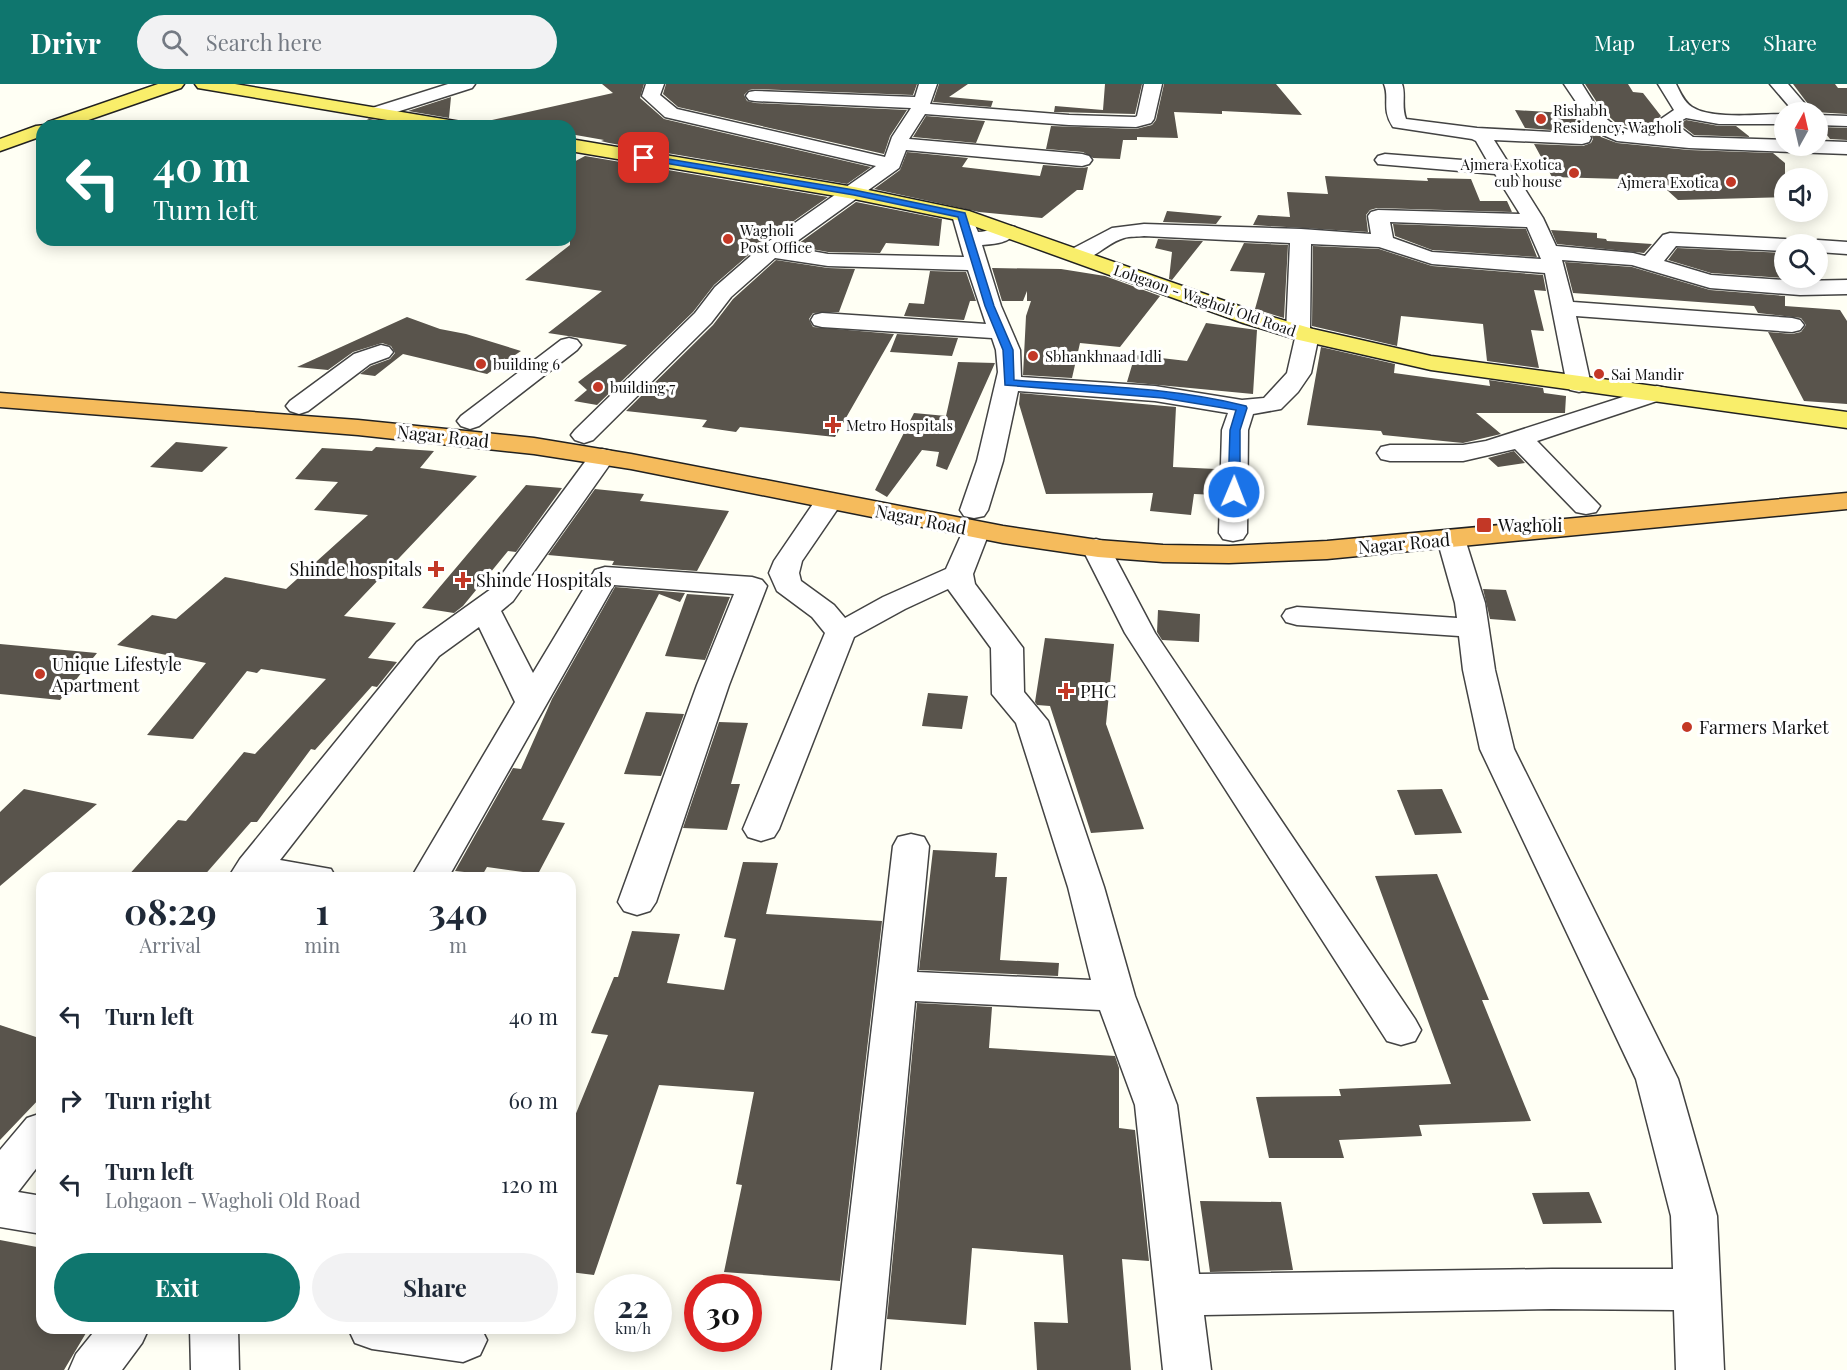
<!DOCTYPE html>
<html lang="en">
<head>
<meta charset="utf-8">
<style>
	body { margin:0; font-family:"Playfair Display",serif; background:#f2f2f3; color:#1f2937; height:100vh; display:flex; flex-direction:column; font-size:22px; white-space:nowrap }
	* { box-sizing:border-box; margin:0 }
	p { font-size:20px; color:#747a83 }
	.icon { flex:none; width:33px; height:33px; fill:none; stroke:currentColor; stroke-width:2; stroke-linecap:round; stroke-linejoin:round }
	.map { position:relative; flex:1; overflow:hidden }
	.details { position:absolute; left:36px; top:788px; width:540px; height:462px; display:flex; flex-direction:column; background:#fff; border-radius:18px; box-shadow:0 3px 15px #0003 }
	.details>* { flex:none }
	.banner { position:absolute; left:36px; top:36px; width:540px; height:126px; border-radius:18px; box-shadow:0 3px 15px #0003; background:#0f766e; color:#fff; overflow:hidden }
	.needle { width:39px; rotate:8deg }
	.buttons { position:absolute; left:1774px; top:18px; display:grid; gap:12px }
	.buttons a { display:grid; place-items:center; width:54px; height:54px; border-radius:50%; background:#fff; box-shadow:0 3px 15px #0003; font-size:30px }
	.speed { position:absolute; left:594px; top:1190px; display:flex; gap:12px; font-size:30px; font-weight:700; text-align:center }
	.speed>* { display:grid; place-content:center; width:78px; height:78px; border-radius:50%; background:#fff; box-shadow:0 3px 15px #0003; line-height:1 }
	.speed small { font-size:15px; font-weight:400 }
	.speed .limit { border:9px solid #d22; background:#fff; color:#111 }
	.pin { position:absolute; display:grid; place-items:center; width:51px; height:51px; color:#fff; margin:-26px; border-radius:12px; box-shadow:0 3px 9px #0006 }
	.me { position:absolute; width:66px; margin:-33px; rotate:1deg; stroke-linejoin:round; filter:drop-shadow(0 0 4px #0008) }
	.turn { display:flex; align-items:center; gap:21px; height:126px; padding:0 18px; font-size:27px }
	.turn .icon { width:78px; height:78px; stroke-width:2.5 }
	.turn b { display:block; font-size:42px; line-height:51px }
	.eta { display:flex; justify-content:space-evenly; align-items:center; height:102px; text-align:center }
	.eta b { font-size:36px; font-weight:700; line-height:42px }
	.button { display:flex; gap:12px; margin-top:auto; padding:12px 18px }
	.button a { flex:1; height:69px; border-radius:36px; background:#0f766e; color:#fff; font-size:24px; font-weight:700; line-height:69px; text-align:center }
	.button a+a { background:#f2f2f3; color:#1f2937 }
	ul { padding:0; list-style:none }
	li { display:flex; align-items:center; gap:18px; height:84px; padding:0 18px }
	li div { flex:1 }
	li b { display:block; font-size:22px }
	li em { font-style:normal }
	header { display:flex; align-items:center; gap:36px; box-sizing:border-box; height:84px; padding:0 30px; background:#0f766e; color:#fff }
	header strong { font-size:28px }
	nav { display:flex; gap:33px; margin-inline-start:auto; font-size:21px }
	.search { width:420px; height:54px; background:#f2f2f3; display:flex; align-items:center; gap:15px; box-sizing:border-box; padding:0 21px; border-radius:33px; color:#747a83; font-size:22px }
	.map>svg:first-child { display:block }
</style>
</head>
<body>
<header>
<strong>Drivr</strong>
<div class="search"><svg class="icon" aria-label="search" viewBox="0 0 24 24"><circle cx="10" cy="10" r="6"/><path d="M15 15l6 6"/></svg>Search here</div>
<nav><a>Map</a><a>Layers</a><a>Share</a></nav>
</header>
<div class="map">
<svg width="1847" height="1286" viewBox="0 0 1847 1286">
	<rect width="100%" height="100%" fill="#fffff4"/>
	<path fill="#59544c" d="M602,0H644L640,14L664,35L871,83L847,100L609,59L601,57L604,56L570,50V42H526L492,36L613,9Z
		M666,0H917L913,11L755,5L749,6L744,11L747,17L755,19L907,26L890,52L884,70L678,23L663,10Z
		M939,0H968L949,13L993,17L991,23L933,18Z
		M1105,0H1142L1135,30L1054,28L1055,22L1103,26Z
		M1164,0H1276L1302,31L1222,27V30L1174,28L1178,54L1137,53V56H1123L1120,75L1093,74L1083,68L1046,65L1051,42L1136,45L1152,41L1156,36Z
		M1585,0H1628L1633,8L1643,9L1661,32L1656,37L1662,47L1635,44L1616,39L1602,26Z
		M1793,0H1835L1838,4H1847V30L1814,28Z
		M451,13L449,34L408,27Z
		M1515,26L1581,30L1601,53L1617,59L1689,66L1773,69L1785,79V113L1678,116L1656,96L1552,93L1534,60L1583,62L1591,59L1593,55L1591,49L1525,44Z
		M926,32L985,37L976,59L913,53Z
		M369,35H370L410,42H365L364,37Z
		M1686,36L1719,42H1736L1750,53L1694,51L1680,40Z
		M1821,43L1847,44V56L1830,55Z
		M907,68L968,74L962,83L1040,92L1043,81L1082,84L1088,83L1083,106H1077L1042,134L979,128L874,105L900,86Z
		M585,72L828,113L761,160L714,201L693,228L597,321L574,317L587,306L578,298L627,261L548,249L602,207L525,196L570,161V80Z
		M1325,92L1428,97L1427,94L1471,95L1480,117H1507L1512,128L1377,124L1370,126L1366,131L1368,148L1253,141L1258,131L1290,133L1287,108L1328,110Z
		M856,118L942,135L939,162L886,159L880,169L828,168L795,162Z
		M1167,127L1222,132L1216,140L1163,138Z
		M1393,140L1526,145L1537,173L1432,166L1395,152Z
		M1551,146L1597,149V154L1606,155L1607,157L1652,160L1644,169L1557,160Z
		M1158,155L1203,157L1172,196L1169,195L1172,168L1155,164Z
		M1244,159L1288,161L1284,234L1255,225L1265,189L1230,187Z
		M1313,162L1379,165L1432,182L1543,191L1546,207L1534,206L1544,247L1531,246L1539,284L1487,277L1483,240L1401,232L1397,262L1312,242Z
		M1677,164L1785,169V194L1711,189L1668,176Z
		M776,176L828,184L855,185L839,228L813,229L809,235L813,243L894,250L835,353L740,343L736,348L702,343L707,336L626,327L713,241L733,215Z
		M1565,178L1632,183L1710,206L1785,212V222L1840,226L1847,237V320L1804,317L1768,248L1792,250L1801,248L1806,241L1801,234L1758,229L1754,222L1573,209Z
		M992,184L1061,185L1105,192L1160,212L1120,263L1080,259L1072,294L1023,291L1026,232L1031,217H1027V207L1023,217H1002Z
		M930,187L966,188L976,217H970L964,236L904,232L909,219L924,220Z
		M407,233L440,245L466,250L521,267L487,290L403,270L375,292L360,290L371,282L390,275L395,269L391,262L382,259L353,268L328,286L297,283Z
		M1206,239L1257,246L1253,310L1127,298L1135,271L1187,277Z
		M897,250L958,254L952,272L890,268Z
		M1321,263L1395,280L1394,289L1490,302L1489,296L1543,304L1544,309L1566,312L1565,329H1476L1501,350L1463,359L1383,351L1381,347L1307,341Z
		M958,278L995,279L947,386L936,382L939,368L922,366L887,413L875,406L914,329L946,332Z
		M1020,309L1176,323L1173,383L1216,385L1217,411L1194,410L1191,431L1150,427L1153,409L1046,410L1019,320Z
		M176,358L228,363L202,388L150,383Z
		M376,363L434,367L420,384L477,392L344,532L396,539L368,574L397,578L377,603L372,602L315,666L311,665L257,738H251L202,794H126L178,736L186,737L244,668L255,670L326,595L261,585L257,589L247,587L193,655L147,651L206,579L117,561L152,531L176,535L225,493L286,505L368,431L314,426L338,398L295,395L322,364L372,367Z
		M1514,367L1525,379L1498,383L1488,374Z
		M526,401L562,404L516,468L508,467L463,522L454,529L422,524Z
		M595,405L644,410L640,417L729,427L697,487L612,481L614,477L548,471Z
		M615,503L685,509L680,518L659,510L542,736L565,739L538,790L487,783L483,790L455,787L513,684L521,685L552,615Z
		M1483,505L1506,506L1516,537L1490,535Z
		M687,510L730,513L705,576L665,572Z
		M1158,526L1200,530L1199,558L1162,556L1157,548Z
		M1045,554L1114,560L1106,640L1144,745L1091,749L1050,622L1037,621L1035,618Z
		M0,560L97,569L60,616L0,610Z
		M928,609L968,612L962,645L922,642Z
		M646,628L684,630L661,692L624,690Z
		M719,638L748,639L731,700H740L727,746L683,744Z
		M24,705L97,720L0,802V728Z
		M1442,705L1462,749L1415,751L1397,706Z
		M933,766L997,769L995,793H1007L1000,876L1059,879L1058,892L919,886Z
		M743,778L778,779L766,830L882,837L840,1197L724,1188L742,1101L736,1100L754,1008L659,1001L594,1191L570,1188V1044L608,951L591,949L614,893H618L632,847L680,850L667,899L724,906L736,855L724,853Z
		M1437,790L1489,916H1482L1531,1037L1419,1041L1422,1052L1339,1056L1344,1074H1269L1256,1013L1341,1012L1339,1005L1451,1000L1375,792Z
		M917,919L992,923L989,964L1115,972L1119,984V1044L1135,1046L1149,1177L1122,1175L1131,1286H1037L1034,1238L1068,1239L1063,1171L972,1164L966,1241L887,1235Z
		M0,941L42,955V1012L0,1056Z
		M1589,1108L1602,1139L1543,1140L1532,1109Z
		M1200,1117L1281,1118L1293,1186L1210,1188Z
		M0,1156L42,1164V1244H89L64,1286H0Z"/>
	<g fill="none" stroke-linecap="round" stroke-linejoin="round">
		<defs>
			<path id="street" d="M448,0H475L472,4L381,33H369L366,29L369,25Z
				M646,0H664L660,11L677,25L885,73L892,53L911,24L755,17L749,16L746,12L749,8L755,7L915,13L919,0H937L930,20L1069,31L1135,33L1137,32L1144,0H1162L1154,35L1151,39L1136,43L1069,41L925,30L909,55L1082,70L1089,72L1092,76L1089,80L1082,82L906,66L899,84L789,163L828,170L964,173L952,131L955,127H969L978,148C991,148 1002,139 1015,143L1018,147C1010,159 995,160 982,161L1001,222L1020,266L1021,293L1155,302L1242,316L1264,314L1287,289L1295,254L1290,253L1286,248L1290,159L1144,152C1138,153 1130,152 1124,154C1105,159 1091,181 1070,176L1067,171L1070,166L1112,144L1144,140L1301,145L1371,150L1368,132L1371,128L1378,126L1520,130L1495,90L1378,80L1375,76L1378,72L1385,70L1488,78L1476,57L1472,55L1393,43C1381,25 1390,14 1384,0H1402C1406,10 1401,22 1406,35L1477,44L1589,50L1591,54L1589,58L1582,60L1494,56L1543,134L1556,162L1633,169L1645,172L1663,151L1670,149L1785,155L1792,157L1795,160H1785V167L1676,162L1664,177L1711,191L1800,197L1847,196V210L1800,211L1710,204L1632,181L1562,176L1573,218L1792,234L1800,236L1804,241L1800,246L1792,248L1576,232L1591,301L1588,306L1579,308L1570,306L1567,301L1545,189L1432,180L1379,163L1311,160L1310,245L1315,246L1319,251L1311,289L1298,308L1281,325L1253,330L1248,346L1247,449L1243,455L1233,457L1223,455L1219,449L1222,346L1228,329L1155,317L1018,307L1003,377L988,426L984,432L974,434L964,432L960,426L977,377L998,288L996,266L992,254L822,243L814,241L811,236L814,231L822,229L986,240L968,186L828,182L775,174L731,213L711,239L593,356L584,359L575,356L571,351L575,346L695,229L715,203L762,162L876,82L665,33L642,12ZM1390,138L1527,143L1541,175L1432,168L1393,154Z
				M1564,0H1582C1611,47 1612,45 1666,50L1658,37L1674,26L1658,0H1676C1680,8 1684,18 1692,23C1712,36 1761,30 1785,30V40H1719L1686,34L1677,39L1681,44L1693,53L1785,56V62H1818V57L1847,58V70L1689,64L1617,57L1603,51L1591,40Z
				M1770,0H1788L1812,28H1794Z
				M1818,31L1847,32V42L1818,41Z
				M1818,156L1847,158V170L1818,168V160H1808Z
				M569,254L577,256L581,261L577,266L479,342L470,345L461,342L457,337L461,332L561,256Z
				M381,261L389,263L393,268L389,273L370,280L308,327L299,330L290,327L286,322L290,317L354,270Z
				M1657,302L1666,304L1669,309L1666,314L1537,357L1600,422L1596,428L1586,430L1576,428L1515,365L1463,377H1390L1381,375L1377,369L1381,363L1390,361H1463L1486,357Z
				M602,365L611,367L615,373L513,517L501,527L533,589L595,486L605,483L752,493L762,496L767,502L729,601L656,818L650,827L637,831L624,827L618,818L697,601L734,510L614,501L448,794H411L515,618L479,543L439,572L280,776L331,785L336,794H228L240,775L417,558L491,505L593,367Z
				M829,409L839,411L843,417L802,477L799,489L801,497L834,521L845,534L883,513L946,485L966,440L976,438L986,440L990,446L973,490L975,500L1023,564L1024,608L1048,637L1104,803L1135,912L1177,1021L1199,1190L1552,1185H1673L1671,1132L1636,995L1480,665L1463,586L1459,552L1297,541L1286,538L1282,532L1286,526L1297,523L1457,534L1455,519L1437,455L1441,449L1451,446L1461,449L1465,455L1485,519L1495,586L1514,665L1678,995L1717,1132L1724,1286H1676L1674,1226L1552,1225L1204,1231L1211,1286H1163L1135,1021L1100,926L915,917L880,1286H832L893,762L898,753L911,750L924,753L929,762L917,888L1091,896L1068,803L1016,639L992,610L991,564L948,505L905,525L854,553L779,745L774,753L761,757L748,753L743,745L825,549L812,533L777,507L769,489L774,477L819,411Z
				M1096,455L1106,458L1110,464L1155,549L1415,935L1421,946L1415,957L1401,961L1387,957L1125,549L1082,464L1086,458Z
				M42,1029V1077L18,1108L42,1112V1150L0,1143V1066L27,1034Z
				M97,1244H149L142,1259L122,1286H69L76,1270Z
				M190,1244H238L239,1286H191Z
				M348,1244H481L487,1256L480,1271L463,1278L372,1265L355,1259Z"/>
			<path id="primary" d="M158,0H184L181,4L71,42H42V52L0,67V55L36,42L45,41L48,38Z
				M195,0H235L455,37L461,38L464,42H423L204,5L198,4Z
				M570,55L854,103L969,127L1259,229L1313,245L1431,272L1847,328V344L1431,286L1299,256L1243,239L957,136L854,115L570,67Z"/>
			<path id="highway" d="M0,309L358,336L534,354L631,370L1003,442L1098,456L1163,461L1229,462L1327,457L1847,409V425L1327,475L1229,479L1163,478L1098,473L1003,459L631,385L534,370L358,351L0,323Z"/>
		</defs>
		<use href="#street" stroke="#434343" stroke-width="3"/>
		<use href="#primary" stroke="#212121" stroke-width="3"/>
		<use href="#highway" stroke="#212121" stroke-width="3"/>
		<use href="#street" fill="#fff" fill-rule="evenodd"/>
		<use href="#primary" fill="#f9ee6a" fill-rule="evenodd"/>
		<use href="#highway" fill="#f5bb5c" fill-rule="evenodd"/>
	</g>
	<path fill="#1a73e8" stroke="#114b97" stroke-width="1.5" d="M644,71L854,106L965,129L994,222L1013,266L1014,296C1091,302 1170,303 1246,322L1247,324L1240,346V408L1234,412L1228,408L1230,346L1236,326L1163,314L1005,301L1003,266L985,222L958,133L854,111L641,75L640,74Z"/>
	<g fill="#c33826" stroke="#fff" stroke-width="2">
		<circle cx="1541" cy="35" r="6"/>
		<circle cx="1574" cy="89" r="6"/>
		<circle cx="1731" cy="98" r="6"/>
		<circle cx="728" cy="155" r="6"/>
		<circle cx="1033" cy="272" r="6"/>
		<circle cx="481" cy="280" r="6"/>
		<circle cx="1599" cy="290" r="6"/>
		<circle cx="598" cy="303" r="6"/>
		<path d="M830 332h6v6h6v6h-6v6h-6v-6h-6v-6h6z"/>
		<rect x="1476" y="433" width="16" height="16" rx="3"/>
		<path d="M433 476h6v6h6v6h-6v6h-6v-6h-6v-6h6z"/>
		<path d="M460 487h6v6h6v6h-6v6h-6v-6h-6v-6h6z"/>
		<circle cx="40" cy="590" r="6"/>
		<path d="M1063 598h6v6h6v6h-6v6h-6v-6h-6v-6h6z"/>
		<circle cx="1687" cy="643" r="6"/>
	</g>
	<g text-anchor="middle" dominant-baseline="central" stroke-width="6" stroke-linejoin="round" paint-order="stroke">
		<g font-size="15" fill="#101010" stroke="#fff" text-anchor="start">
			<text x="1553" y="26">Rishabh<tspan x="1553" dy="17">Residency, Wagholi</tspan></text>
			<text x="1562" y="80" text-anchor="end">Ajmera Exotica<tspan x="1562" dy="17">cub house</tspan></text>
			<text x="1719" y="98" text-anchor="end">Ajmera Exotica</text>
			<text x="740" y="146">Wagholi<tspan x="740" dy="17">Post Office</tspan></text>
			<text x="1045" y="272">Sbhankhnaad Idli</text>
			<text x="493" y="280">building 6</text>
			<text x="1611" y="290">Sai Mandir</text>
			<text x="610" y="303">building 7</text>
			<text x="846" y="341">Metro Hospitals</text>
		</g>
		<g font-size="15" fill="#101010" stroke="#fff">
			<text transform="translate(1205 216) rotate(19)">Lohgaon - Wagholi Old Road</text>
		</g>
		<g font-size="18" fill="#101010" stroke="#fff">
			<text transform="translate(443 352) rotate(6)">Nagar Road</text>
			<text transform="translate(921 435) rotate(11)">Nagar Road</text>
			<text transform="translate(1404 459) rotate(-5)">Nagar Road</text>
		</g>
		<g font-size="18" fill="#101010" stroke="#fff" text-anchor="start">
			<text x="1498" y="441">Wagholi</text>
			<text x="422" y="485" text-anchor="end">Shinde hospitals</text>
			<text x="476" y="496">Shinde Hospitals</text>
			<text x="52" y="580">Unique Lifestyle<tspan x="52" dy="21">Apartment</tspan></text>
			<text x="1080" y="607">PHC</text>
			<text x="1699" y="643">Farmers Market</text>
		</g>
	</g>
</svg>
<div class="buttons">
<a><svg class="needle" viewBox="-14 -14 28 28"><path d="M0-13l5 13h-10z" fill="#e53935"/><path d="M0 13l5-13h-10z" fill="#747a83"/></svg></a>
<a><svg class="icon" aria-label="sound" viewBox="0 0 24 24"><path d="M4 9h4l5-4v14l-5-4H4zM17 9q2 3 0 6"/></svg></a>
<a><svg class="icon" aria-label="search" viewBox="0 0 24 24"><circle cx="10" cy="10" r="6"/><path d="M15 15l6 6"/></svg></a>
</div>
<div class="speed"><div>22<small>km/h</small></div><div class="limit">30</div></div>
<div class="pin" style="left:644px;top:74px;background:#d93025"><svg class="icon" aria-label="arrive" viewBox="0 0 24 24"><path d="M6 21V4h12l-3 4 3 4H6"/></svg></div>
<svg class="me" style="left:1234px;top:408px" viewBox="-20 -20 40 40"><circle r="17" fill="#1a73e8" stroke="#fff" stroke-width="3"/><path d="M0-11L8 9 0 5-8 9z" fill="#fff"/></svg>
<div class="banner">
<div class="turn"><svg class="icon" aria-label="left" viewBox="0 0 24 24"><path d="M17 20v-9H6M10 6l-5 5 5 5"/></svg><div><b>40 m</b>Turn left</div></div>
</div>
<section class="details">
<div class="eta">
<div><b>08:29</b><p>Arrival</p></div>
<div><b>1</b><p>min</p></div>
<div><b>340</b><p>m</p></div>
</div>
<ul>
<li><svg class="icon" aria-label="left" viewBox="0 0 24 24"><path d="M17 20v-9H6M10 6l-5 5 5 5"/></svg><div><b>Turn left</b></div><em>40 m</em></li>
<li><svg class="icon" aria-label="right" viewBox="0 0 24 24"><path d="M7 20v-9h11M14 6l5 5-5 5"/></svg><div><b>Turn right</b></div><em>60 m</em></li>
<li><svg class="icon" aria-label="left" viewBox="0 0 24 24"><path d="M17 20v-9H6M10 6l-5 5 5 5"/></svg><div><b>Turn left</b><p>Lohgaon - Wagholi Old Road</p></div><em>120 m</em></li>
</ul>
<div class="button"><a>Exit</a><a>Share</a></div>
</section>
</div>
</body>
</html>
